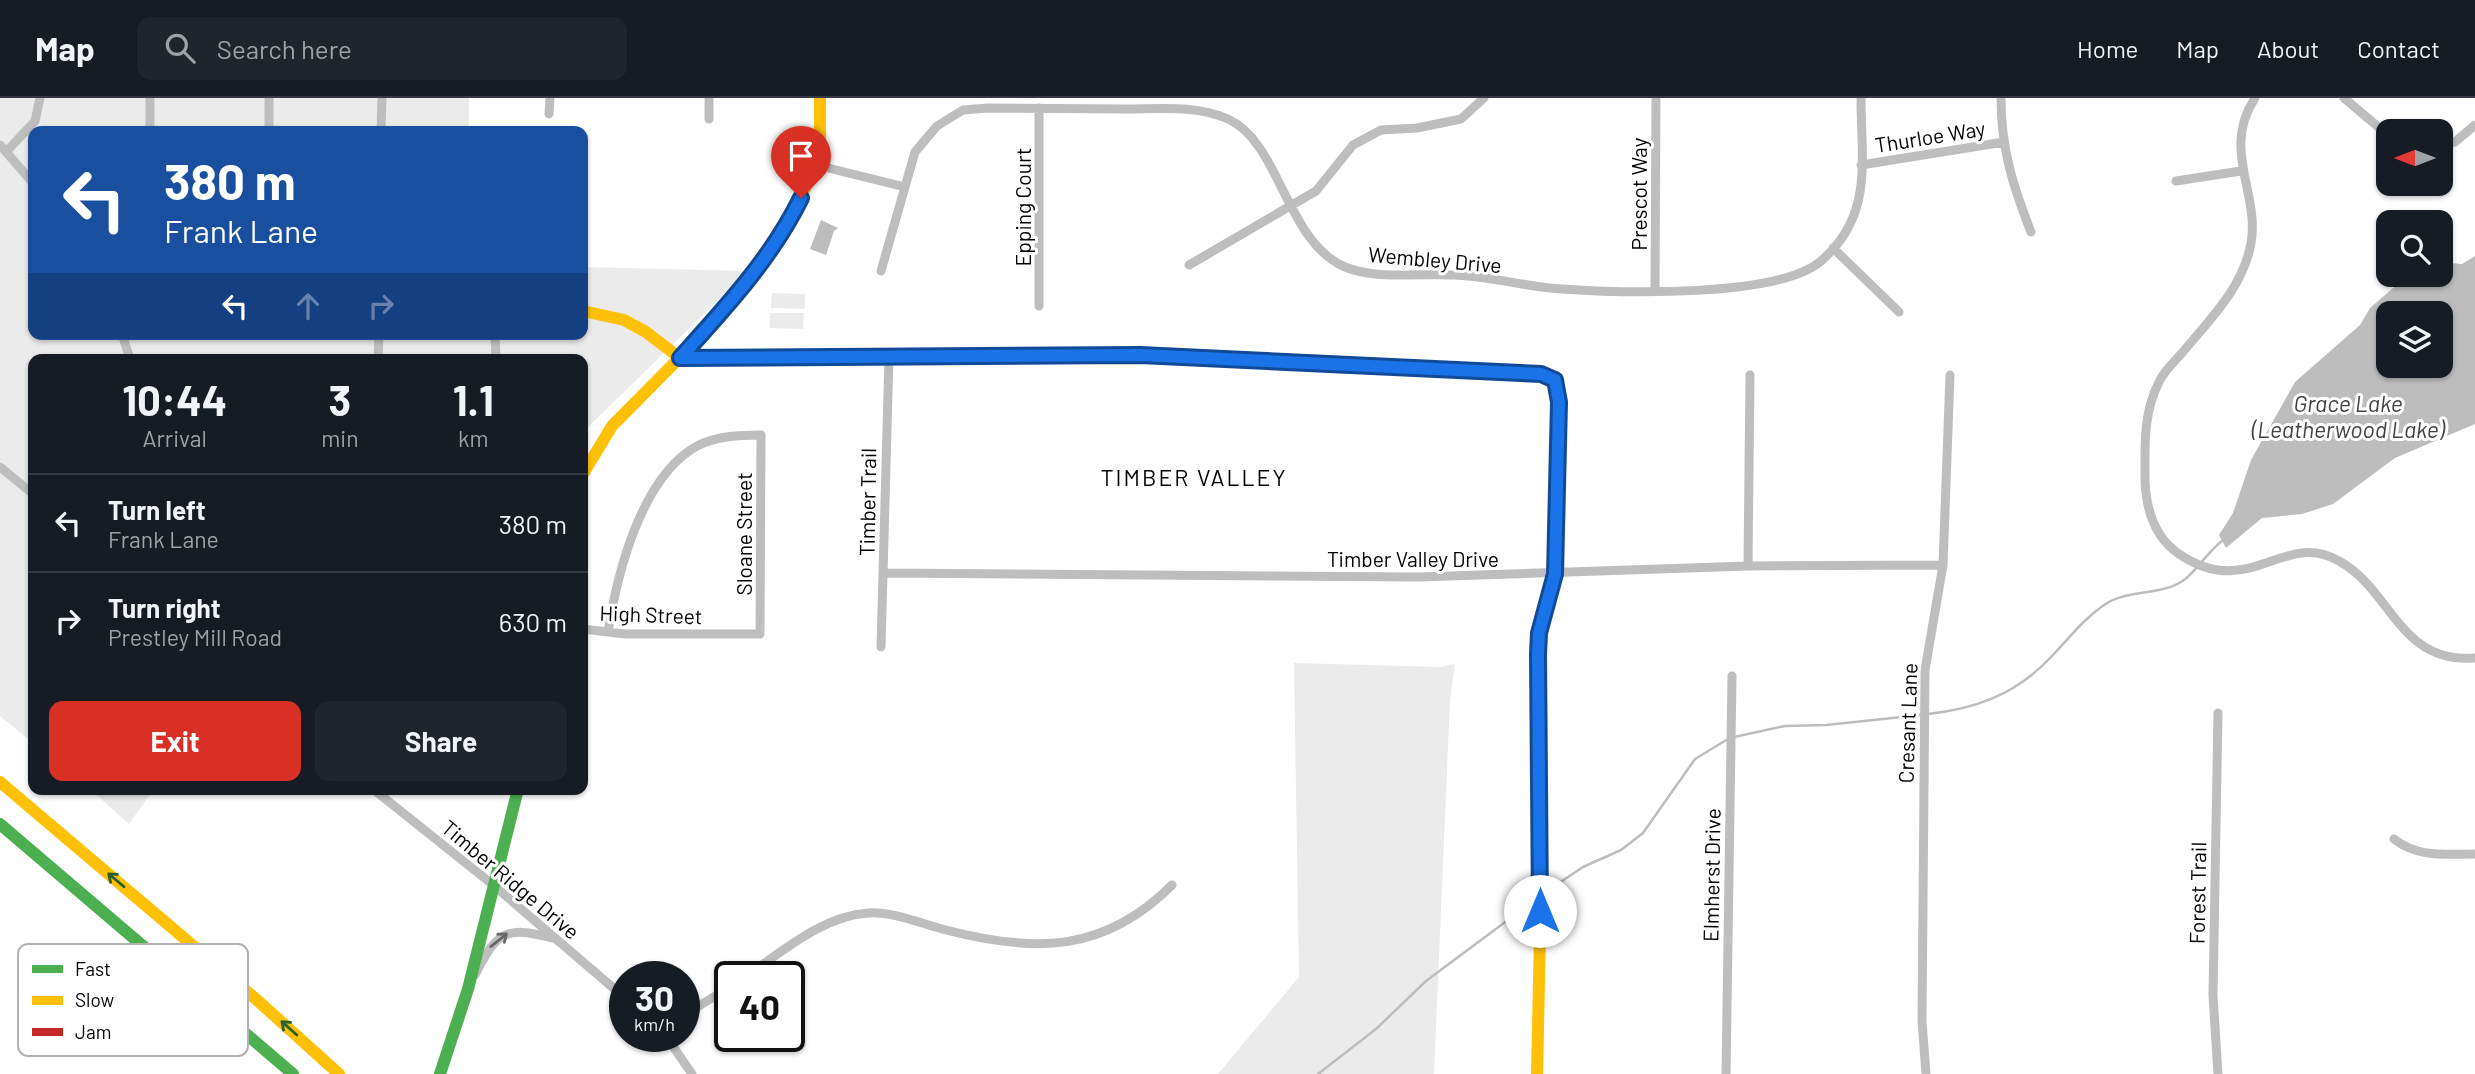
<!DOCTYPE html>
<html lang="en">
<head>
<meta charset="utf-8">
<style>
	body { margin:0; font-family:Barlow,sans-serif; background:#20242c; color:#f1f3f6; height:100vh; display:flex; flex-direction:column; font-size:26px; white-space:nowrap }
	* { box-sizing:border-box; margin:0 }
	p { font-size:23px; color:#9ea1a6 }
	.icon { flex:none; width:38px; height:38px; fill:none; stroke:currentColor; stroke-width:2; stroke-linecap:round; stroke-linejoin:round }
	.map { position:relative; flex:1; overflow:hidden }
	.panel { position:absolute; left:28px; top:256px; width:560px; height:441px; display:flex; flex-direction:column; background:#171b24; border-radius:14px; box-shadow:0 2px 5px #0004 }
	.panel>* { flex:none }
	.guide { position:absolute; left:28px; top:28px; width:560px; height:214px; border-radius:14px; box-shadow:0 2px 5px #0004; background:#1a4fa0; color:#fff; overflow:hidden }
	.needle { width:46px; rotate:270deg }
	.fabs { position:absolute; left:2376px; top:21px; display:grid; gap:14px }
	.fabs a { display:grid; place-items:center; width:77px; height:77px; border-radius:14px; background:#171b24; box-shadow:0 2px 5px #0004; font-size:35px }
	.speed { position:absolute; left:609px; top:863px; display:flex; gap:14px; font-size:35px; font-weight:700; text-align:center }
	.speed>* { display:grid; place-content:center; width:91px; height:91px; border-radius:50%; background:#171b24; box-shadow:0 2px 5px #0004; line-height:1 }
	.speed small { font-size:18px; font-weight:400 }
	.speed .limit { border:4px solid #111; border-radius:10px; background:#fff; color:#111 }
	.pin { position:absolute; display:grid; place-items:center; width:60px; height:60px; color:#fff; margin:-72px -30px; border-radius:50% 50% 50% 0; rotate:-45deg; box-shadow:0 0 7px #0007 }
	.pin .icon { rotate:45deg }
	.me { position:absolute; width:77px; margin:-38px; rotate:0deg; stroke-linejoin:round; filter:drop-shadow(0 0 5px #0008) }
	.turn { display:flex; align-items:center; gap:24px; height:147px; padding:0 21px; font-size:32px }
	.turn .icon { width:91px; height:91px; stroke-width:2.5 }
	.turn b { display:block; font-size:49px; line-height:60px }
	.lanes { display:flex; align-items:center; height:66px; padding:0 21px; background:#0003; justify-content:center; gap:35px; direction:ltr }
	.lanes .off { opacity:.35 }
	.eta { display:flex; justify-content:space-evenly; align-items:center; height:119px; text-align:center }
	.eta b { font-size:42px; font-weight:700; line-height:49px }
	.cta { display:flex; gap:14px; margin-top:auto; padding:14px 21px }
	.cta a { flex:1; height:80px; border-radius:14px; background:#d93025; color:#fff; font-size:28px; font-weight:700; line-height:80px; text-align:center }
	.cta a+a { background:#20242c; color:#f1f3f6 }
	ul { padding:0; list-style:none }
	li { display:flex; align-items:center; gap:21px; height:98px; padding:0 21px; border-top:2px solid #363941 }
	li div { flex:1 }
	li b { display:block; font-size:26px }
	li em { font-style:normal }
	header { display:flex; align-items:center; gap:42px; box-sizing:border-box; height:98px; padding:0 35px; background:#171b24; border-bottom:2px solid #363941 }
	header strong { font-size:33px }
	nav { display:flex; gap:38px; margin-inline-start:auto; font-size:24px }
	.search { width:490px; height:63px; background:#20242c; display:flex; align-items:center; gap:18px; box-sizing:border-box; padding:0 24px; border-radius:14px; color:#9ea1a6; font-size:26px }
	.map>svg:first-child { display:block }
</style>
</head>
<body>
<header>
<strong>Map</strong>
<div class="search"><svg class="icon" aria-label="search" viewBox="0 0 24 24"><circle cx="10" cy="10" r="6"/><path d="M15 15l6 6"/></svg>Search here</div>
<nav><a>Home</a><a>Map</a><a>About</a><a>Contact</a></nav>
</header>
<div class="map">
<svg width="2475" height="976" viewBox="0 0 2475 976">
	<rect width="100%" height="100%" fill="#fff"/>
	<path fill="#ebebeb" d="M0,0H469V33H33V236H583V169L748,173L583,334V261H33V645L0,618Z
		M772,195L805,196V211L771,210Z
		M770,215H804L803,231L770,230Z
		M1294,565L1440,569L1455,566L1450,602L1434,976H1218L1299,879Z
		M90,691H154L129,726Z"/>
	<path fill="#bdbdbd" fill-rule="evenodd" d="M821,122L838,130L834,133L826,157L810,151Z
		M2475,158V326L2395,360L2333,406L2302,416L2262,420L2226,450L2219,437L2233,415L2251,362L2295,284L2360,227L2370,210L2408,177H2441V164L2462,166ZM2389,215H2441V268H2389Z"/>
	<g fill="none" stroke-linecap="round" stroke-linejoin="round">
		<path stroke="#bdbdbd" stroke-width="2.5" d="M1928,616C1974,611 2014,597 2047,563C2067,543 2081,523 2104,507C2127,491 2158,498 2181,484C2194,477 2208,453 2222,443
			M1734,639L1785,628L1826,627L1921,617
			M1544,795L1583,769L1621,752L1643,735L1695,661L1728,641
			M1318,976L1376,931L1426,883L1536,801"/>
		<path stroke="#bebebe" stroke-width="9" d="M150,0V33
			M2001,0C2001,51 2013,88 2031,134
			M2255,0C2221,51 2260,96 2251,145C2243,190 2210,221 2182,255C2174,264 2164,273 2159,284C2143,315 2145,348 2145,382C2146,411 2154,439 2179,456C2250,504 2283,431 2339,463C2392,492 2399,566 2475,560
			M2344,0L2389,38
			M1039,10V208
			M549,16L550,0
			M709,21V0
			M269,33V0
			M381,33L382,0
			M2441,46L2455,44L2475,27
			M0,47L33,85
			M6,54L35,23L40,0
			M816,67L905,89
			M1861,67L2004,44
			M2176,83L2241,73
			M1833,150L1899,214
			M1189,167L1316,93L1353,47L1381,32L1417,30L1461,21L1484,0
			M881,173L915,54L937,28L963,12L988,10C1034,10 1080,11 1125,11C1160,11 1196,7 1228,21C1280,44 1286,144 1345,169C1377,182 1419,175 1454,177C1490,178 1526,189 1562,191C1620,195 1778,200 1821,163C1874,117 1861,63 1861,0
			M1655,192L1656,0
			M122,236L130,261
			M495,236L496,261
			M378,261L379,236
			M0,369L33,396
			M1748,468L1750,277
			M883,475L1419,479L1748,468L1943,467
			M583,531L625,536H760L761,337C740,337 716,338 697,348C641,379 617,476 608,534
			M881,549L889,259
			M2218,615L2213,897L2218,976
			M373,691L492,786L625,900
			M2394,741C2418,760 2446,756 2475,756
			M475,877C496,835 505,827 552,840
			M746,878C782,854 822,818 868,815C892,813 922,826 946,832C1035,855 1104,855 1172,787
			M684,917L730,889
			M666,938L692,976
			M1726,976L1732,578
			M1926,976L1922,923L1925,572L1943,467L1950,277"/>
		<path stroke="#4caf50" stroke-width="12" d="M848,259L1140,257L1306,265
			M0,726L293,976
			M440,976L468,891L518,691"/>
		<path stroke="#ffc107" stroke-width="12" d="M583,213L624,222L646,234L680,260L848,259
			M583,376L612,328L719,220L775,148L816,69L820,44V0
			M0,684L257,902L339,976
			M1537,976L1540,837L1538,556L1539,535L1555,476L1556,425"/>
		<path stroke="#c62828" stroke-width="12" d="M1306,265L1541,276L1555,282L1559,304L1556,425"/>
	</g>
	<defs><path id="oneway-shaft" d="M-6 0H5M1.5-3L5.5 0L1.5 3" fill="none" stroke-width="1.6" stroke-linecap="round" stroke-linejoin="round" transform="scale(1.75)"/></defs>
	<g stroke="#2a602c">
		<use href="#oneway-shaft" transform="translate(116 782) rotate(-140)"/>
		<use href="#oneway-shaft" transform="translate(289 930) rotate(-138)"/>
	</g>
	<use stroke="#686868" href="#oneway-shaft" transform="translate(499 842) rotate(-39)"/>
	<g fill="none" stroke-linecap="round" stroke-linejoin="round">
		<defs>
			<path id="route" d="M801,100C771,161 725,210 680,260L1140,257L1541,276L1555,282L1559,304L1555,476L1539,535L1538,556L1540,813"/>
		</defs>
		<use href="#route" stroke="#114b97" stroke-width="18"/>
		<use href="#route" stroke="#1a73e8" stroke-width="12"/>
	</g>
	<g text-anchor="middle" dominant-baseline="central" stroke-width="6" stroke-linejoin="round" paint-order="stroke">
		<g font-size="21" fill="#000" stroke="#fff">
			<text transform="translate(1930 38) rotate(-9)">Thurloe Way</text>
			<text transform="translate(1638 96) rotate(-90)">Prescot Way</text>
			<text transform="translate(1022 109) rotate(-90)">Epping Court</text>
			<text transform="translate(1435 161) rotate(5)">Wembley Drive</text>
			<text transform="translate(867 404) rotate(-89)">Timber Trail</text>
			<text transform="translate(743 436) rotate(-90)">Sloane Street</text>
			<text x="1413" y="460">Timber Valley Drive</text>
			<text transform="translate(651 516) rotate(2)">High Street</text>
			<text transform="translate(1907 625) rotate(-88)">Cresant Lane</text>
			<text transform="translate(1711 777) rotate(-89)">Elmherst Drive</text>
			<text transform="translate(511 781) rotate(40)">Timber Ridge Drive</text>
			<text transform="translate(2197 795) rotate(-89)">Forest Trail</text>
		</g>
		<g font-size="23" font-style="italic" fill="#424242" stroke="#fff">
			<text x="2348" y="305">Grace Lake<tspan x="2348" dy="26">(Leatherwood Lake)</tspan></text>
		</g>
		<g font-size="23" letter-spacing="2" fill="#000" stroke="#fff">
			<text x="1194" y="379">TIMBER VALLEY</text>
		</g>
	</g>
	<rect x="18" y="846" width="230" height="112" rx="10" fill="#fff" stroke="#b2b2b2" stroke-width="2"/>
	<rect x="32" y="867" width="31" height="8" fill="#4caf50"/>
	<rect x="32" y="898" width="31" height="9" fill="#ffc107"/>
	<rect x="32" y="930" width="31" height="8" fill="#c62828"/>
	<g font-size="19" fill="#000">
		<text x="75" y="878">Fast</text>
		<text x="75" y="909">Slow</text>
		<text x="75" y="941">Jam</text>
	</g>
</svg>
<div class="fabs">
<a><svg class="needle" viewBox="-14 -14 28 28"><path d="M0-13l5 13h-10z" fill="#e53935"/><path d="M0 13l5-13h-10z" fill="#9ea1a6"/></svg></a>
<a><svg class="icon" aria-label="search" viewBox="0 0 24 24"><circle cx="10" cy="10" r="6"/><path d="M15 15l6 6"/></svg></a>
<a><svg class="icon" aria-label="layers" viewBox="0 0 24 24"><path d="M12 4l9 5-9 5-9-5zM3 14l9 5 9-5"/></svg></a>
</div>
<div class="speed"><div>30<small>km/h</small></div><div class="limit">40</div></div>
<div class="pin" style="left:801px;top:100px;background:#d93025"><svg class="icon" aria-label="arrive" viewBox="0 0 24 24"><path d="M6 21V4h12l-3 4 3 4H6"/></svg></div>
<svg class="me" style="left:1540px;top:813px" viewBox="-20 -20 40 40"><circle r="19" fill="#fff"/><path d="M0-13L10 11 0 6-10 11z" fill="#1a73e8"/></svg>
<div class="guide">
<div class="turn"><svg class="icon" aria-label="left" viewBox="0 0 24 24"><path d="M17 20v-9H6M10 6l-5 5 5 5"/></svg><div><b>380 m</b>Frank Lane</div></div>
<div class="lanes"><svg class="icon" aria-label="left" viewBox="0 0 24 24"><path d="M17 20v-9H6M10 6l-5 5 5 5"/></svg><svg class="icon off" aria-label="ahead" viewBox="0 0 24 24"><path d="M12 20V5M6 11l6-6 6 6"/></svg><svg class="icon off" aria-label="right" viewBox="0 0 24 24"><path d="M7 20v-9h11M14 6l5 5-5 5"/></svg></div>
</div>
<section class="panel">
<div class="eta">
<div><b>10:44</b><p>Arrival</p></div>
<div><b>3</b><p>min</p></div>
<div><b>1.1</b><p>km</p></div>
</div>
<ul>
<li><svg class="icon" aria-label="left" viewBox="0 0 24 24"><path d="M17 20v-9H6M10 6l-5 5 5 5"/></svg><div><b>Turn left</b><p>Frank Lane</p></div><em>380 m</em></li>
<li><svg class="icon" aria-label="right" viewBox="0 0 24 24"><path d="M7 20v-9h11M14 6l5 5-5 5"/></svg><div><b>Turn right</b><p>Prestley Mill Road</p></div><em>630 m</em></li>
</ul>
<div class="cta"><a>Exit</a><a>Share</a></div>
</section>
</div>
</body>
</html>
